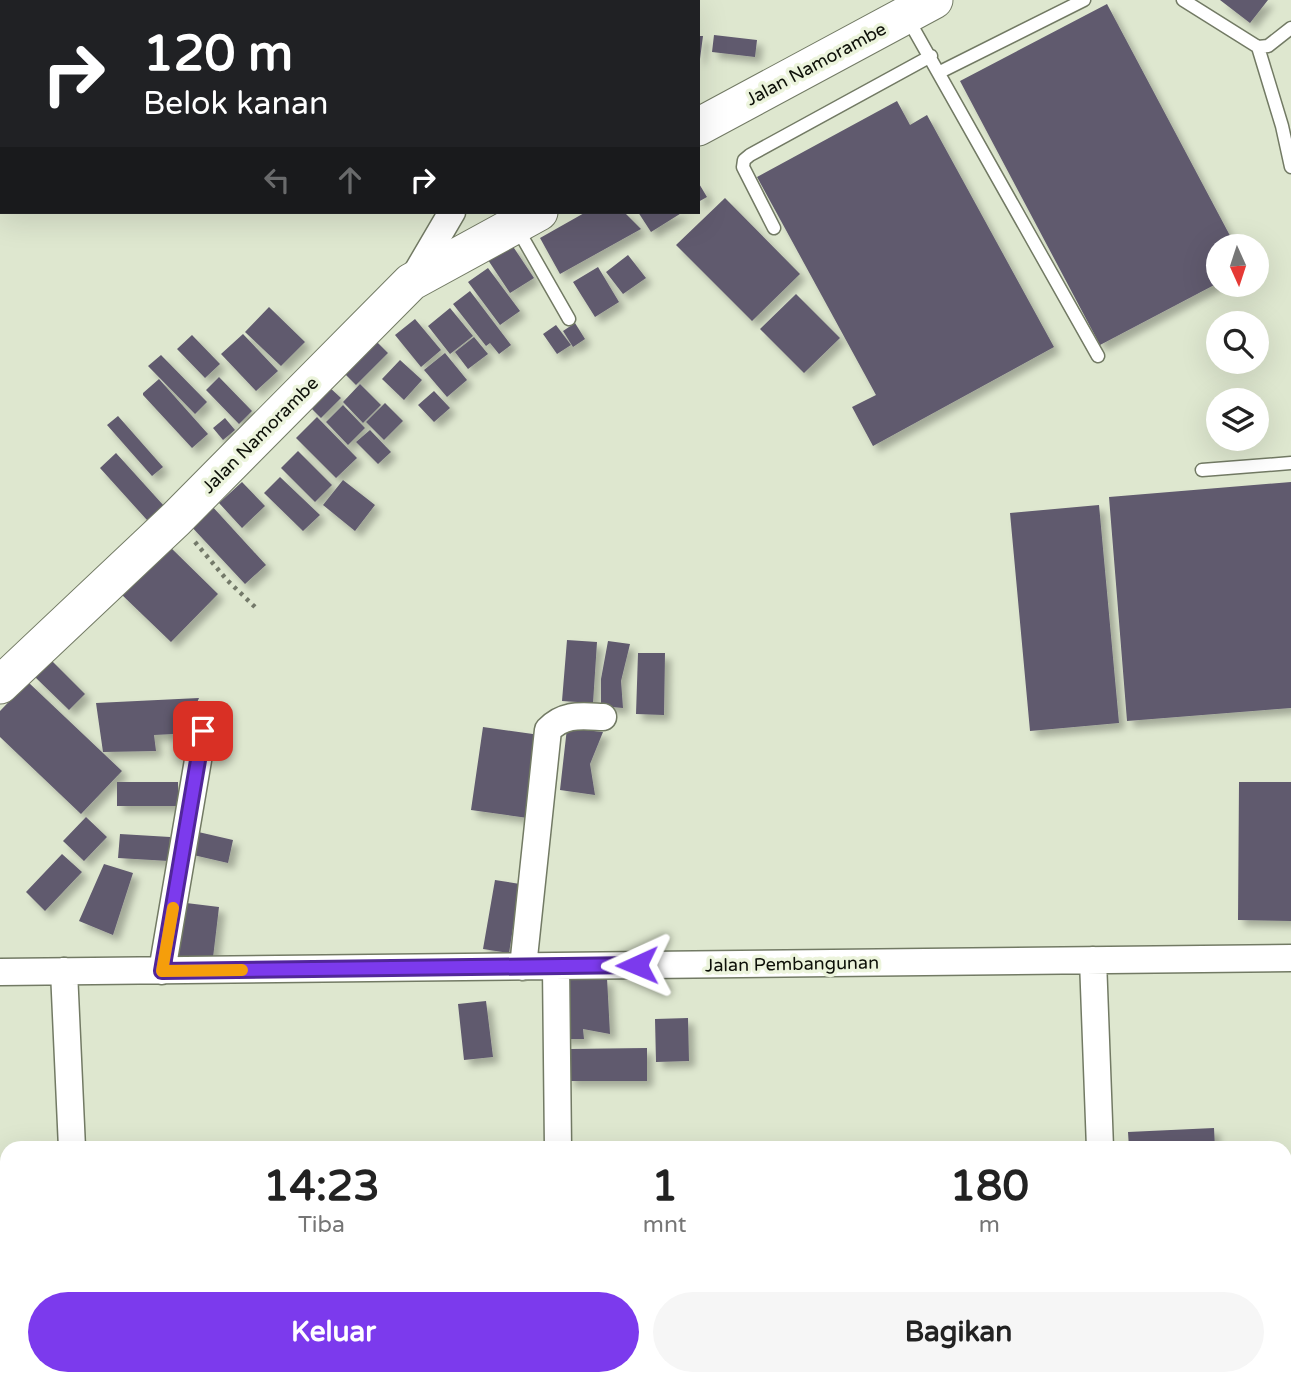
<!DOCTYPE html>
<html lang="id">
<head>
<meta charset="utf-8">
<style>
	body { margin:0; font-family:"Varela Round",sans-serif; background:#f6f6f6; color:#222; height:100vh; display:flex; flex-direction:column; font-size:26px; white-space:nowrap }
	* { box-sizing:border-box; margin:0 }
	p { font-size:23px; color:#767676 }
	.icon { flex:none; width:38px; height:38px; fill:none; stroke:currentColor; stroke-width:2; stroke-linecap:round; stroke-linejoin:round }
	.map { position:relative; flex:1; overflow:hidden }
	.panel { position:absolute; left:0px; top:1141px; width:1292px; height:245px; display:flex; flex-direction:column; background:#fff; border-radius:21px 21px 0 0; box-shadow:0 7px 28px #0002 }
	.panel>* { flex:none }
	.hud { position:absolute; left:0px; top:0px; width:700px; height:214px; box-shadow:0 7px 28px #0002; background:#202124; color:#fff; overflow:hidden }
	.needle { width:46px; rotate:177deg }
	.fabs { position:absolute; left:1206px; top:234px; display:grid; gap:14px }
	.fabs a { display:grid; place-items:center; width:63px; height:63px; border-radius:50%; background:#fff; box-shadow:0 7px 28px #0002; font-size:35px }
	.pin { position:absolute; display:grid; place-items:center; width:60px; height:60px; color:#fff; margin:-30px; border-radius:14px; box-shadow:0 4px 10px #0006 }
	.me { position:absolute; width:77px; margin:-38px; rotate:269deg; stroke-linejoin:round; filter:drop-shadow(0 0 5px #0008) }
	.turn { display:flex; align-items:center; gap:24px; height:147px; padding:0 28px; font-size:32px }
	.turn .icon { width:91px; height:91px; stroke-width:2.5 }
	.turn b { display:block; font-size:49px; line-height:60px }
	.lanes { display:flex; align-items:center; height:66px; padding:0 28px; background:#0003; justify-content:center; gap:35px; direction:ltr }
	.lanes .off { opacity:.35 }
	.eta { display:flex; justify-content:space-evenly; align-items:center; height:119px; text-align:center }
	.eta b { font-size:42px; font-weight:700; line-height:49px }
	.primary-button { display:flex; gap:14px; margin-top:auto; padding:14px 28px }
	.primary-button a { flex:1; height:80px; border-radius:42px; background:#7c3aed; color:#fff; font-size:28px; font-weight:700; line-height:80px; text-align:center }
	.primary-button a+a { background:#f6f6f6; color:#222 }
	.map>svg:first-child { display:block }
</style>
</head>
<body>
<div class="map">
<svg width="1291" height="1386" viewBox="0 0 1291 1386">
	<defs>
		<filter id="shadow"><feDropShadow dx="6" dy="6" stdDeviation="3.5" flood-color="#0004"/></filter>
	</defs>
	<rect width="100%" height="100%" fill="#dee7cf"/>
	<path fill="#605a6e" filter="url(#shadow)" d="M1220,0H1268L1250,23Z
		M1107,4L1236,247H1218V283L1100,345L960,81Z
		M714,35L757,40L755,57L712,52Z
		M698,36H703L700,59L698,58Z
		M897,101L910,125L927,115L1054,347L873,446L852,407L876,395L757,177Z
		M698,182L707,197L698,202Z
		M725,198L800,274L752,321L676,245Z
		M586,212H624L641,229L560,274L540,238Z
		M638,212H683L651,232Z
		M512,245L534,278L510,293L488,260Z
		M628,255L646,278L623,294L606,272Z
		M598,267L619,302L595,317L573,282Z
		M488,268L520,311L500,325L468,282Z
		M470,291L511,345L499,354L490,343L486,346L453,304Z
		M796,294L840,338L804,373L760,329Z
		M269,307L305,342L281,366L245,332Z
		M450,308L473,336L450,354L428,326Z
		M415,319L441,350L421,367L395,335Z
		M575,323L585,339L573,347L563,331Z
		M556,325L571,345L557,354L543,334Z
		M243,334L278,371L256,391L221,354Z
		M192,335L220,364L205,378L177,349Z
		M474,337L488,354L468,369L455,352Z
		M375,340L388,353L356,385L343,372Z
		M445,353L467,380L447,397L424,370Z
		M161,355L207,402L195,414L148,366Z
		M400,360L422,380L404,400L382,379Z
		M219,377L252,411L239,424L206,390Z
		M159,379L208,434L192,448L143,395V393Z
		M360,384L381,405L363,423L343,402Z
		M328,386L341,398L321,418L308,405Z
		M434,391L450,408L434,422L418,405Z
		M385,403L403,421L384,440L366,422Z
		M343,405L365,428L348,445L326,422Z
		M118,416L163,467L152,476L107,425Z
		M317,417L357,458L336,478L296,438Z
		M225,418L235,430L223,440L213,428Z
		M370,430L391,452L378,464L356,442Z
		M298,451L332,485L315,502L281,468Z
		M116,453L164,506L147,520L100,468Z
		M280,477L320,515L303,531L264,493Z
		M343,480L375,505L355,531L323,505Z
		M242,482L265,506L242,528L219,503Z
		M1291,482V708L1127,721L1109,497Z
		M211,505L266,565L245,584L189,524Z
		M1099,505L1119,723L1030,731L1010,513Z
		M167,544L218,594L171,642L120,593Z
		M567,640L597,642L593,703L562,701Z
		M608,641L630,644L621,681L623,708L601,706V679Z
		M638,653H665L664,715L636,714Z
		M51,660L85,694L69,710L35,677Z
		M28,682L122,771L81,814L0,737V711Z
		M199,698L191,717L173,719L174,734L154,735L156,751L103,752L96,703Z
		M483,727L540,735L528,818L471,810Z
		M567,728L603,732L590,764L595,795L560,790Z
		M117,782H178V806H117Z
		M1239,782H1291V921L1238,920Z
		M86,817L107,837L84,861L63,841Z
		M194,831L233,840L228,863L189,854Z
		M120,834L170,837L169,861L118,858Z
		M62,854L82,872L45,911L26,892Z
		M104,864L133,873L113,935L79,921Z
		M495,880L520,884L509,953L483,949Z
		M178,902L219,907L212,966L171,961Z
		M607,978L610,1034L583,1029L584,1039H561L559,980Z
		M486,1001L493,1057L464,1060L458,1004Z
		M688,1018L689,1061L656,1062L655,1019Z
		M647,1048V1081H568V1049Z
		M1214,1128L1215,1148H1129L1128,1132Z
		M1141,1379H1209V1386H1141Z"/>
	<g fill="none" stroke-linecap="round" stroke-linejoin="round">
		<defs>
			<path id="service" d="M1183,0L1258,47L1268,46L1291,28
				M908,19L1098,356
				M1258,47L1282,126L1291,167
				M940,72L1084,0
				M517,228L569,319
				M774,228L743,167L744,160L750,155L931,56
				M1202,470L1291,463"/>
			<path id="minor" d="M221,0L239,2
				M282,0V2
				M398,0V2
				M532,0V2
				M411,282L452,212
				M1093,960L1100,1148
				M523,967L548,730C564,713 581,716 603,717
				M556,967L558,1148
				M64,971L72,1148
				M162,971L203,731
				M0,972L1291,958
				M0,1247H7
				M79,1379V1386
				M559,1379V1386
				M1108,1379V1386"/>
			<path id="secondary" d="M698,127L934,0
				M0,685L176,519L411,282L539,212"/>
		</defs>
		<use href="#service" stroke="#727a64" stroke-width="15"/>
		<use href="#minor" stroke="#727a64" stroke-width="29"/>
		<use href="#secondary" stroke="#727a64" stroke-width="39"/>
		<path stroke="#737969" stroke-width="4.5" stroke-dasharray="3.5 5" stroke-linecap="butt" d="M195,542L227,580L256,608"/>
		<use href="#service" stroke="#fff" stroke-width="12"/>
		<use href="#minor" stroke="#fff" stroke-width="26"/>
		<use href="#secondary" stroke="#fff" stroke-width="37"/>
	</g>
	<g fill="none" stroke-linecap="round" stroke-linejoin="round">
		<defs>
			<path id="route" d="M203,731L162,971L637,965"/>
		</defs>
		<use href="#route" stroke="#51269a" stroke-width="18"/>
		<use href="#route" stroke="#7c3aed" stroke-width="12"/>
		<path stroke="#f59e0b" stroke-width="12" d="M173,908L162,971L242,970"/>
	</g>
	<g text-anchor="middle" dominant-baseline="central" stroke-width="7" stroke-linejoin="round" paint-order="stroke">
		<g font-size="18" fill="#0d1008" stroke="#ecf4dc">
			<text transform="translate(816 64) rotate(-28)">Jalan Namorambe</text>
			<text transform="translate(260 435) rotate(-45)">Jalan Namorambe</text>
			<text transform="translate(792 964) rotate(-1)">Jalan Pembangunan</text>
		</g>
	</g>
</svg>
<div class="fabs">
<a><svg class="needle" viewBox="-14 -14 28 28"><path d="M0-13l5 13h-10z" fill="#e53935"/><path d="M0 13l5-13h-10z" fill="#767676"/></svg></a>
<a><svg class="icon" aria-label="search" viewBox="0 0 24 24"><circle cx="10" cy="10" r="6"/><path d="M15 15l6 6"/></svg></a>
<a><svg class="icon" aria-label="layers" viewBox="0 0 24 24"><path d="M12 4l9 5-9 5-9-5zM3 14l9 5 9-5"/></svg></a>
</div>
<div class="pin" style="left:203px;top:731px;background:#d93025"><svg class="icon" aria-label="arrive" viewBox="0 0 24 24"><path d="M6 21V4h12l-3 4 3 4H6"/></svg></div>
<svg class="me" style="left:637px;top:965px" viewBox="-20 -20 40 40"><path d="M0-17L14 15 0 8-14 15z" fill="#7c3aed" stroke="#fff" stroke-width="4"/></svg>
<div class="hud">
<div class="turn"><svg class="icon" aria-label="right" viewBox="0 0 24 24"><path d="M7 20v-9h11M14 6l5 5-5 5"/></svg><div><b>120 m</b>Belok kanan</div></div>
<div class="lanes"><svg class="icon off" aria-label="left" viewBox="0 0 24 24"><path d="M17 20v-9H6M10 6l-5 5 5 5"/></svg><svg class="icon off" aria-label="ahead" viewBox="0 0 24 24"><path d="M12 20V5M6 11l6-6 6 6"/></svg><svg class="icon" aria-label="right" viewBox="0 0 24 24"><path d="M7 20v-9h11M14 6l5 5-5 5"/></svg></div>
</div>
<section class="panel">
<div class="eta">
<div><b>14:23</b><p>Tiba</p></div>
<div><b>1</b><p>mnt</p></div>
<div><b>180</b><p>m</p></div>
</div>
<div class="primary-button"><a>Keluar</a><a>Bagikan</a></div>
</section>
</div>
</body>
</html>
